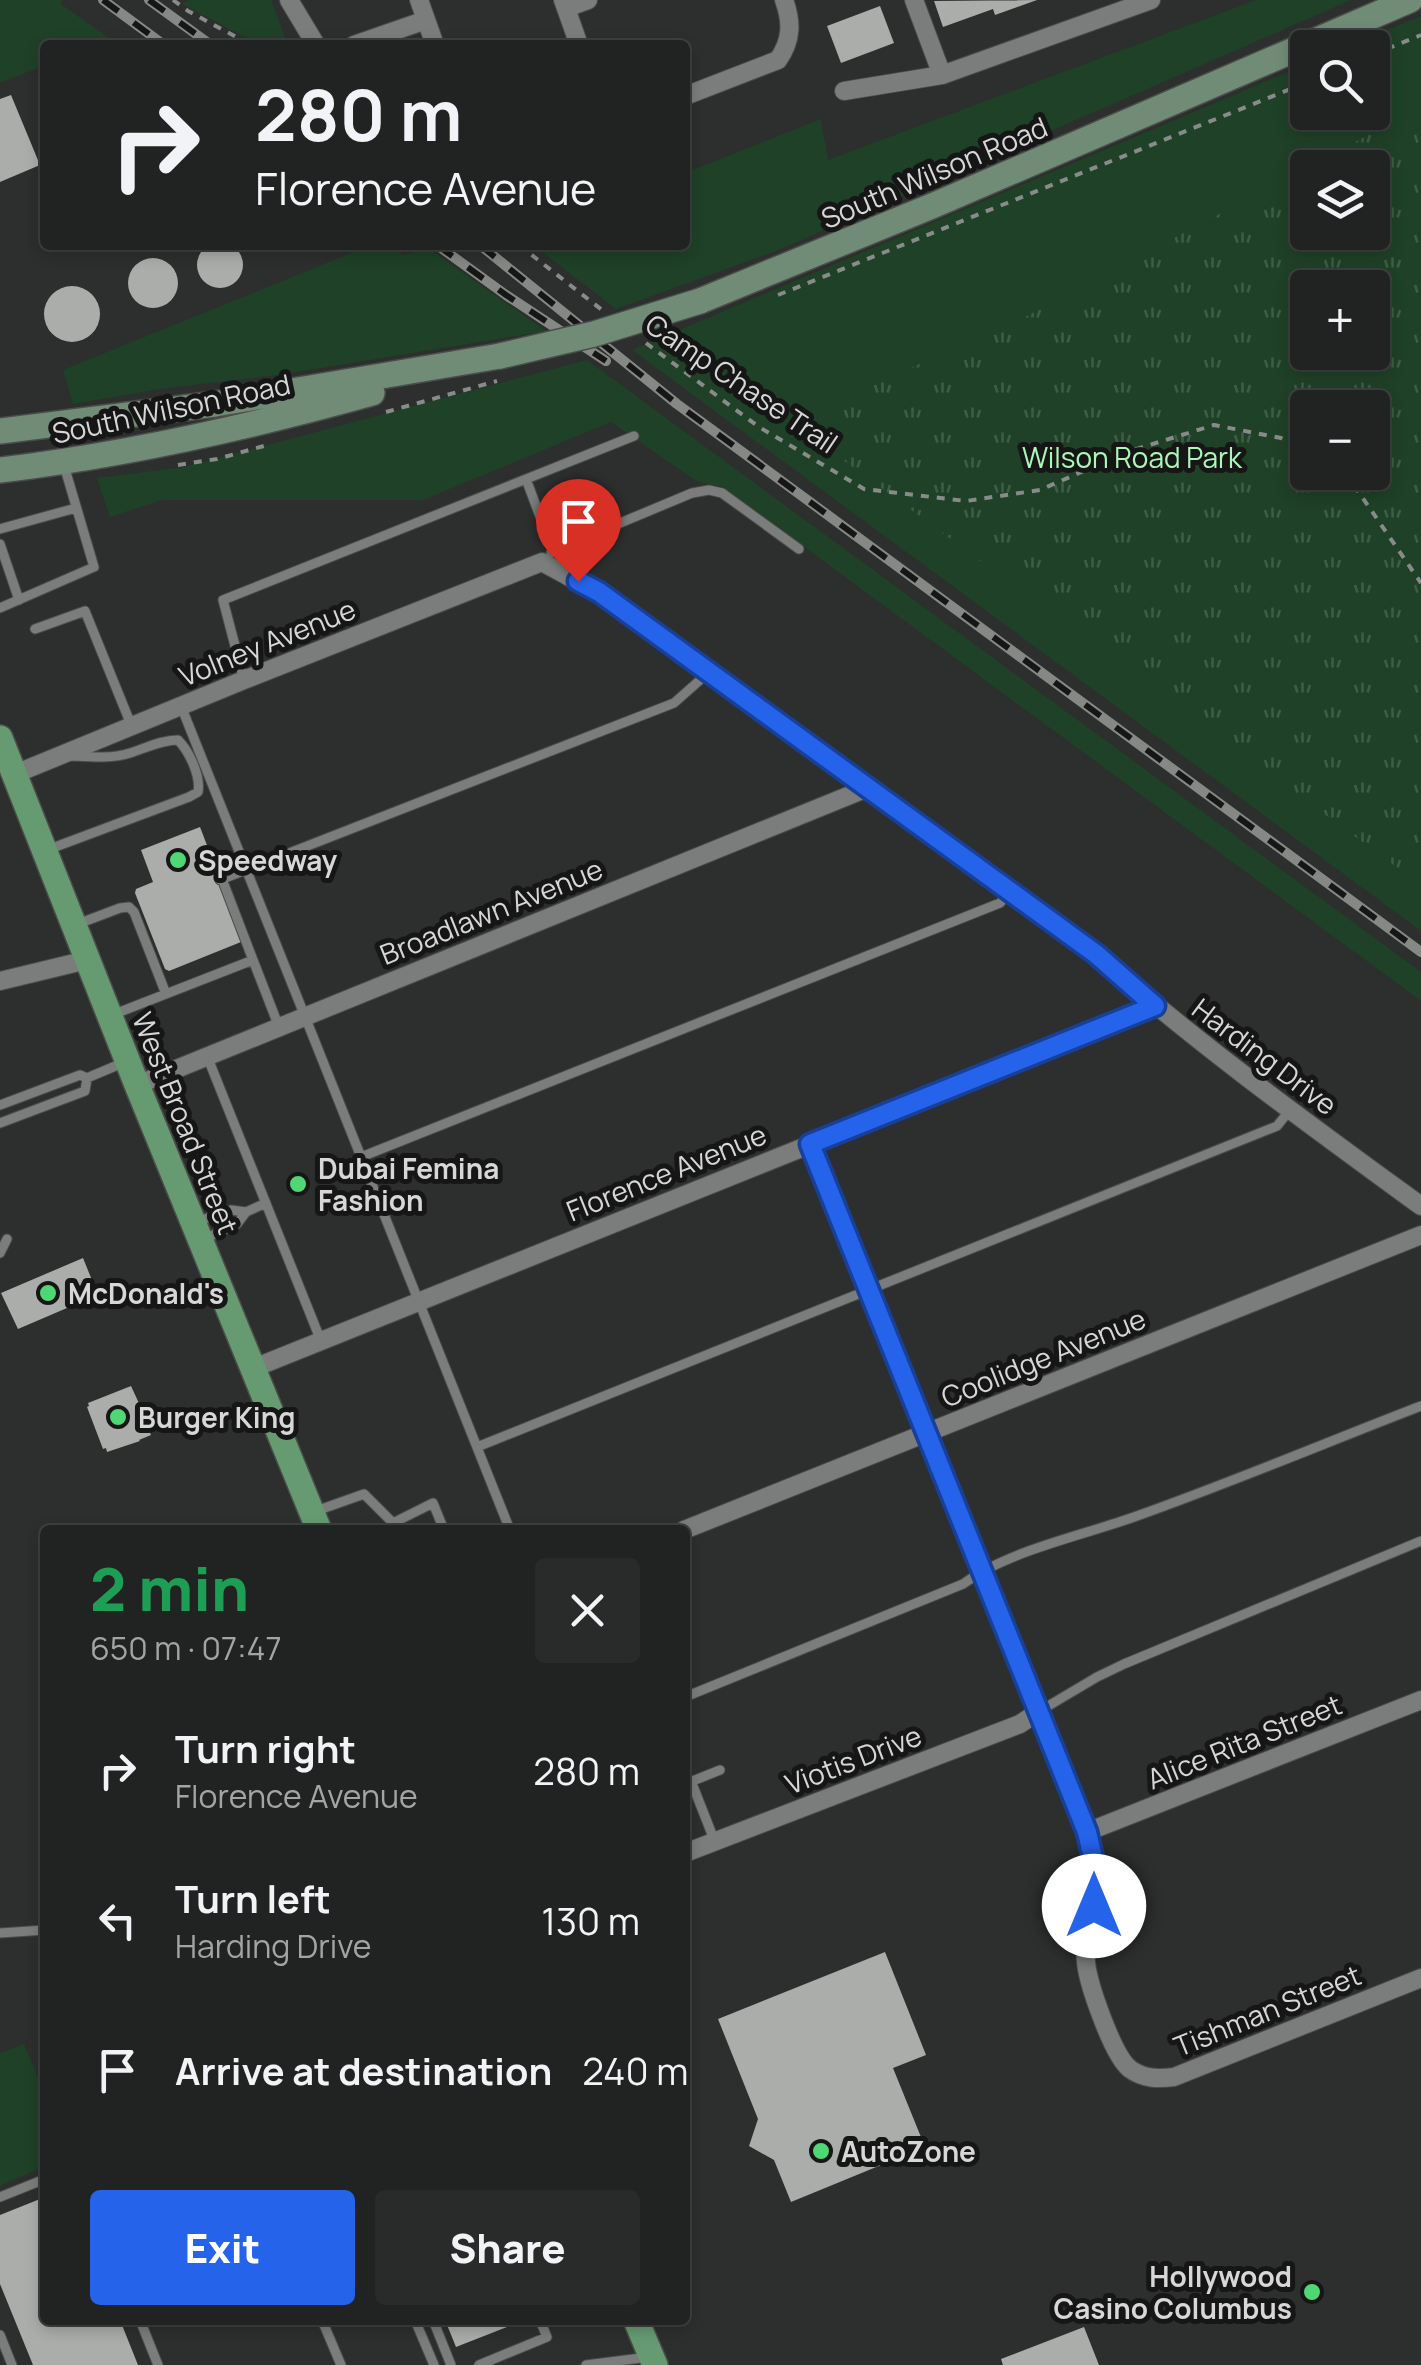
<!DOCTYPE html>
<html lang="en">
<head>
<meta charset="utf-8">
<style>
	body { margin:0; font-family:Manrope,sans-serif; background:#292b2a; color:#f1f3f6; height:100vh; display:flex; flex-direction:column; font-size:38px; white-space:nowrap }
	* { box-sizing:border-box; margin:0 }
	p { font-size:32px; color:#a2a4a5 }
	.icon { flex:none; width:55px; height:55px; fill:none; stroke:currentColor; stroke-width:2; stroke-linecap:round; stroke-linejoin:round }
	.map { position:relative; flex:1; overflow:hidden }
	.details { position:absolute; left:40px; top:1525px; width:650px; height:800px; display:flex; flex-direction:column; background:#212322; border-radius:10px; box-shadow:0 5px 15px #0003,0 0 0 2px #3e4040 }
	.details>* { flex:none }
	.banner { position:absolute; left:40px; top:40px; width:650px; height:210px; border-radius:10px; box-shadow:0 5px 15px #0003,0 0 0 2px #3e4040; background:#212322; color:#f1f3f6; overflow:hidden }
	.controls { position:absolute; left:1290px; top:30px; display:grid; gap:20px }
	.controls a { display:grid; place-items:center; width:100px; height:100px; border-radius:10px; background:#212322; box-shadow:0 5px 15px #0003,0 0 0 2px #3e4040; font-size:50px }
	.pin { position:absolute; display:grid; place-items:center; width:85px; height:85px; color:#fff; margin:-102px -42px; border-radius:50% 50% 50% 0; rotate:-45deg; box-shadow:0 0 10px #0007 }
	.pin .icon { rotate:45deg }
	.me { position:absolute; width:110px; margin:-55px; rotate:0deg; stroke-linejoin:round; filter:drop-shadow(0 0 8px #0008) }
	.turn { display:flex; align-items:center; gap:35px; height:210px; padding:0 50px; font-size:45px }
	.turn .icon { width:130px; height:130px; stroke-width:2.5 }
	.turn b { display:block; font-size:70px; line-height:85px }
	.round { display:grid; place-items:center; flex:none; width:105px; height:105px; border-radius:10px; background:#292b2a }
	.summary { display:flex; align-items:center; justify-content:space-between; height:170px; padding:0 50px }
	h1 { font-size:60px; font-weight:800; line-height:75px; color:#1e9e55 }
	.cta { display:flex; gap:20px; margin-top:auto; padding:20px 50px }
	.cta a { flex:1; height:115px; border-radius:10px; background:#2563eb; color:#fff; font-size:40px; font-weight:800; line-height:115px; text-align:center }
	.cta a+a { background:#292b2a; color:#f1f3f6 }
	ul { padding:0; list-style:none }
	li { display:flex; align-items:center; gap:30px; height:150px; padding:0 50px }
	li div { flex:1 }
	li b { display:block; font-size:38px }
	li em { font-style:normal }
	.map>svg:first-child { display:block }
</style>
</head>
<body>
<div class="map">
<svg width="1421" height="2365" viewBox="0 0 1421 2365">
	<defs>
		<pattern id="park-tufts" width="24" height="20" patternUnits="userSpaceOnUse" patternTransform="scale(2.5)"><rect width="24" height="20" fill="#1f4127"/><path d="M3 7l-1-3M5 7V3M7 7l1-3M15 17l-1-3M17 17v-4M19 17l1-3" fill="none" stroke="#3f5c46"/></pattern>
	</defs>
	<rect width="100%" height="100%" fill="#2c2f2d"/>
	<path fill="#1f4127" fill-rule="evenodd" d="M0,0H62L61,4L109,38L93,45H45V65L0,83Z
		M190,0H271L288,45H260L182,4Z
		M1256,0H1351L776,251L616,309L533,245H685V173L821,119L828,160Z
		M1421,16V931L632,350L1307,64L1308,112H1372V48L1346,47ZM1308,168H1372V232H1308ZM1308,288H1372V352H1308ZM1308,408H1372V472H1308Z
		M371,245H395L402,255L429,249L546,331L284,374L160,389L73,404L63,370Z
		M587,360L1421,972V1001L723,487L698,482L611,422L423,500H162L110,517L97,478L184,467Z
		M24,2044L45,2094V2166L0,2186V2053Z"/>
	<path fill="url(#park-tufts)" fill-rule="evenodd" d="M1421,107V885L789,420L1010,325ZM1308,168H1372V232H1308ZM1308,288H1372V352H1308ZM1308,408H1372V472H1308Z"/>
	<path fill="#aaadaa" d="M1037,0L995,15L993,9L943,27L934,1Z
		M880,6L894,43L841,63L827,26Z
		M11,95L40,165L0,182V99Z
		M197 265a23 23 0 1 1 46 0a23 23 0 1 1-46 0Z
		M128 283a25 25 0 1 1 50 0a25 25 0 1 1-50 0Z
		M44 314a28 28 0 1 1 56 0a28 28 0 1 1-56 0Z
		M200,827L243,939L241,942L169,971L165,969L135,893L136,889L153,882L141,850Z
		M83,1258L96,1290L93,1291L95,1296L18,1329L1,1293Z
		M131,1386L150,1427L148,1428L151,1435L139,1440L140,1441L107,1452L106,1448L103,1449L87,1407L89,1406L88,1403Z
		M885,1952L926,2055L893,2068L925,2147L791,2202L774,2160L749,2146L758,2119L718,2019Z
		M45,2197V2320H120L138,2365H33L0,2284V2215Z
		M445,2320H504L507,2327L456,2347Z
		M1084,2327L1099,2365H1003L1001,2359Z"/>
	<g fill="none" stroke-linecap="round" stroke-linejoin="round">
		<defs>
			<path id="lane" d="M526,479L553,551L551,553
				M0,529L76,508
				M0,544L19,600
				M553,551L692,493L709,490L722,493L799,549
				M0,608L94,567L63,462
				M35,629L85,611L132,727
				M244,680L223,600L634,436
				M181,706L510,1530
				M47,850L189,797L198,792C201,776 189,751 178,740C161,740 146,748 130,753C111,759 91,757 71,756
				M222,879L253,960
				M220,880L674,703L708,673
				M75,925L120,908L129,907L134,912L166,994
				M112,1015L253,960L279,1027
				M207,1056L321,1341
				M0,1105L80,1075L87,1078L125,1062
				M0,1123L85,1091L87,1078
				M361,1157L1000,903L1009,892
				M196,1222L231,1210L246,1212
				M204,1239L237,1224L246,1212L266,1203
				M0,1253L7,1239
				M477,1447L1277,1126L1290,1110
				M316,1511L364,1494L393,1523
				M396,1530L393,1523L433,1503L444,1530
				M685,1697L963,1584C1007,1551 1081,1536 1134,1517C1230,1483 1325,1443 1421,1406
				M1038,1712L1097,1677L1124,1664L1421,1541
				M691,1781L715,1842
				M685,1784L720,1770
				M0,1933L45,1930
				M0,2197L45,2179
				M140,2320L158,2365
				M322,2320L341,2365
				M415,2320L434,2365
				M433,2320L451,2365
				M0,2335L12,2365
				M479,2365L547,2337L540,2320
				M586,2365L649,2357"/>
			<path id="street" d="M289,0L316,45
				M419,0L435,45
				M563,0L579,45
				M914,0L942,75
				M566,8L588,0
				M354,45L426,20
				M844,91L942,75L1151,0
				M685,96L778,60C792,40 792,22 784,0
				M15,774L244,680L542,562L599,593L1096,954C1199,1045 1310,1125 1421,1206
				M0,981L87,960
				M137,1085L865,789
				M810,1144L1087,1832C1092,1847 1097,1862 1098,1878C1099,1906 1083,1934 1086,1962C1088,1984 1113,2056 1130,2069C1144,2079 1158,2079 1174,2077L1421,1978
				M254,1368L1155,1006
				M684,1530L1421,1235
				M1087,1832L1421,1700
				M685,1853L1020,1724L1038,1712"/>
			<path id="secondary" d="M700,301L932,206L1410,0
				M0,431L215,404L500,356
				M0,470C126,455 250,427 372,393"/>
			<path id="primary" d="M0,738L137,1085L319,1530
				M636,2320L655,2365"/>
		</defs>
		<use href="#lane" stroke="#4b4d4b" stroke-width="11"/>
		<use href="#street" stroke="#4b4d4b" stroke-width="20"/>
		<use href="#secondary" stroke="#4b4d4b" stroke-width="28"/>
		<use href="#primary" stroke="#4b4d4b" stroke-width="28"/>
		<path stroke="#898b8a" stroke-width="4" stroke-dasharray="8 8" stroke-linecap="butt" d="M173,0L188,11L251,45
			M1372,55L1421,35
			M519,245L602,310
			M778,295L1308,82
			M646,343L759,427L864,489L966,501L1040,490L1127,452L1214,425L1281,438L1308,452
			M386,412L497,381
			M178,465L217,459L271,444
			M1345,472L1421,583"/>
		<use href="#lane" stroke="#7a7d7b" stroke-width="9"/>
		<use href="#street" stroke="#7a7d7b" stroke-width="18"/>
		<use href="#secondary" stroke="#708c76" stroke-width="25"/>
		<use href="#primary" stroke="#669b72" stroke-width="25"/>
		<defs>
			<path id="rail" d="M103,0L164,45
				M149,0L211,45
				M437,245L506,295L606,361
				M480,245L677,404L1421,952"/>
		</defs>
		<use href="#rail" stroke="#868886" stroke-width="10"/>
		<use href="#rail" stroke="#161616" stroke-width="6" stroke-dasharray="19" stroke-linecap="butt"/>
		<defs>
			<path id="secondary-bridge" d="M500,356L594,334L700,301"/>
		</defs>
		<use href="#secondary-bridge" stroke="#4b4d4b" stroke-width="28" stroke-linecap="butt"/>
		<use href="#secondary-bridge" stroke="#708c76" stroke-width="25"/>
	</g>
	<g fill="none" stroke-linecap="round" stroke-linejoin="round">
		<defs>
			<path id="route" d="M578,581L599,592L1096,954L1155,1006L810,1144L1087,1832L1098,1880L1094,1906"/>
		</defs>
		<use href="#route" stroke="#184099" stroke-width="25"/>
		<use href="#route" stroke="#2563eb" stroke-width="18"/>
	</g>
	<g fill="#4fd675" stroke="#161616" stroke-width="4">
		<circle cx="178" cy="860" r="10"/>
		<circle cx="298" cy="1184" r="10"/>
		<circle cx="48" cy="1293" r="10"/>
		<circle cx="118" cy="1417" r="10"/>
		<circle cx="821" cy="2151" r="10"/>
		<circle cx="1312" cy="2292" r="10"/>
	</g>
	<g text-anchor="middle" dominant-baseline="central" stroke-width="10" stroke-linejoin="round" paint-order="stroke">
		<g font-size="28" fill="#d6d7d6" stroke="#161616">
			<text transform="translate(934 172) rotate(-23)">South Wilson Road</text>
			<text transform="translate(742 383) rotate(34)">Camp Chase Trail</text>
			<text transform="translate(171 408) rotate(-12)">South Wilson Road</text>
			<text transform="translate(267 642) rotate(-22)">Volney Avenue</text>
			<text transform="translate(491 911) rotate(-22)">Broadlawn Avenue</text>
			<text transform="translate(1265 1056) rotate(37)">Harding Drive</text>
			<text transform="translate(186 1123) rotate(68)">West Broad Street</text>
			<text transform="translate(666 1172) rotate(-22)">Florence Avenue</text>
			<text transform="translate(1043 1357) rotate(-22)">Coolidge Avenue</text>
			<text transform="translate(1244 1741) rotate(-22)">Alice Rita Street</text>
			<text transform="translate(853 1759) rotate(-21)">Viotis Drive</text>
			<text transform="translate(1267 2010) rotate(-22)">Tishman Street</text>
		</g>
		<g font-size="28" fill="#abf7b8" stroke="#161616">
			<text x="1132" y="457">Wilson Road Park</text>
		</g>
		<g font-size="28" font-weight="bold" fill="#d6d7d6" stroke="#161616" text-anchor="start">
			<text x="198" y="860">Speedway</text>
			<text x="318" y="1168">Dubai Femina<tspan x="318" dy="32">Fashion</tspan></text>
			<text x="68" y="1293">McDonald's</text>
			<text x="138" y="1417">Burger King</text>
			<text x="841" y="2151">AutoZone</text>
			<text x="1292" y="2276" text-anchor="end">Hollywood<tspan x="1292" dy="32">Casino Columbus</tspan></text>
		</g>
	</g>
</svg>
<div class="controls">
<a><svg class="icon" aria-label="search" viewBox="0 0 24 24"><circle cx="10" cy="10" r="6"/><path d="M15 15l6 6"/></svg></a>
<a><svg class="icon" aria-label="layers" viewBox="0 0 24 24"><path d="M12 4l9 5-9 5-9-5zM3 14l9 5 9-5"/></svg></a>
<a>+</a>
<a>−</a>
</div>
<div class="pin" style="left:578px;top:581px;background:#d93025"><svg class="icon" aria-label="arrive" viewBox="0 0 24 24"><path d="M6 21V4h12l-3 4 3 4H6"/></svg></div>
<svg class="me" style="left:1094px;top:1906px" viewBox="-20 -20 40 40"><circle r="19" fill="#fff"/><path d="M0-13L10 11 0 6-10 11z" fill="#2563eb"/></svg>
<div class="banner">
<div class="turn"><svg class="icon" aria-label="right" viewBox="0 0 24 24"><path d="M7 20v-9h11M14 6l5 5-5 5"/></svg><div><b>280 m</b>Florence Avenue</div></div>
</div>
<section class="details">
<div class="summary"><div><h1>2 min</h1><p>650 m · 07:47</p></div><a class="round"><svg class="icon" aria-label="close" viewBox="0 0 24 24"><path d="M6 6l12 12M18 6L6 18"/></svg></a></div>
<ul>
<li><svg class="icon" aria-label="right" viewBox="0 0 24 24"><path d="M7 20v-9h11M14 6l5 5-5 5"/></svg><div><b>Turn right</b><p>Florence Avenue</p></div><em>280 m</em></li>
<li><svg class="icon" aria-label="left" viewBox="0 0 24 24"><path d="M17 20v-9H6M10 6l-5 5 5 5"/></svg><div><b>Turn left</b><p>Harding Drive</p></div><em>130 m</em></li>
<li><svg class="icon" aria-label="arrive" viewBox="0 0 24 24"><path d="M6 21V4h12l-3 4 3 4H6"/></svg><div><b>Arrive at destination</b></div><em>240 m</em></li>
</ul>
<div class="cta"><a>Exit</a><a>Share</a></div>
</section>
</div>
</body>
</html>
